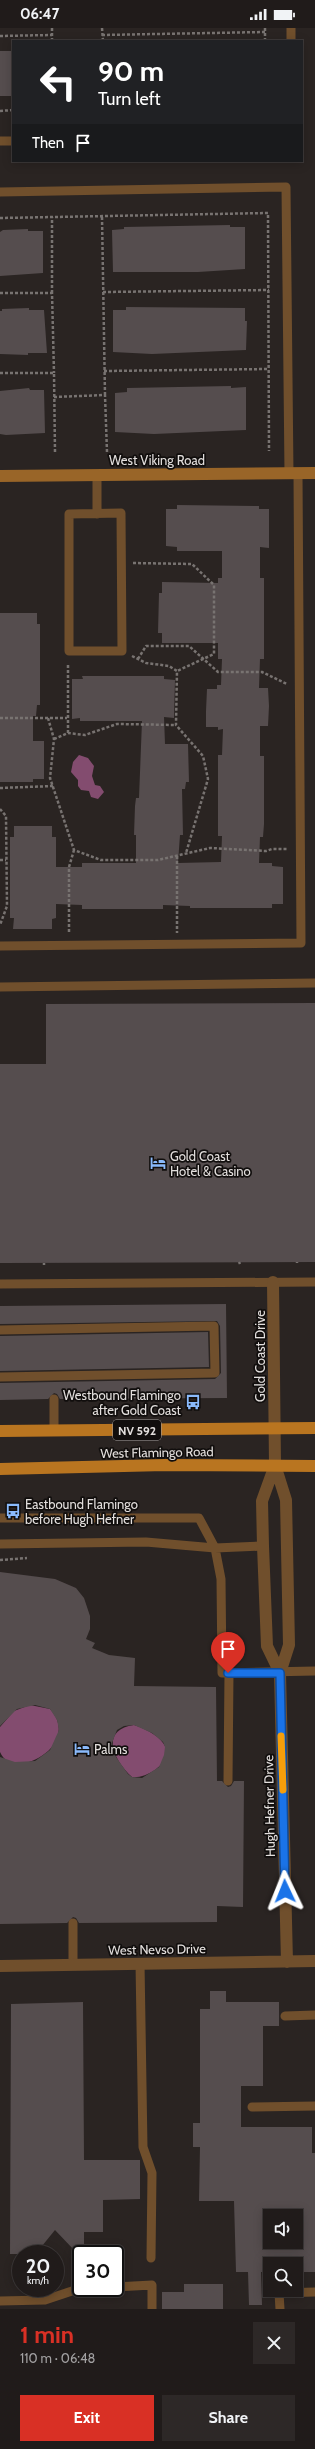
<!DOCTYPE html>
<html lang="en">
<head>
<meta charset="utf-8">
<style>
	body { margin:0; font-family:Cabin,sans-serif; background:#2d2827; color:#f1f3f6; height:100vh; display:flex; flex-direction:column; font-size:15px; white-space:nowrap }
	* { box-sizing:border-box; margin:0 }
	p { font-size:13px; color:#a2a1a2 }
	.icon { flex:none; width:22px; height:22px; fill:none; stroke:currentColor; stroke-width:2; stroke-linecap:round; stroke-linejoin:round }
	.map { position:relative; height:2281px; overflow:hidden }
	.side { display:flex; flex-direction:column; background:#201b1a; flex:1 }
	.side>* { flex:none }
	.top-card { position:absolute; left:12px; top:12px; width:291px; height:122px; border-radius:0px; box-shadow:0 2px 10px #0003,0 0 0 1px #3d3939; background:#202124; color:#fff; overflow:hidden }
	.tools { position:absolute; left:263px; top:2181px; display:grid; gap:8px }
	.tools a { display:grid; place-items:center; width:40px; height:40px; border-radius:0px; background:#201b1a; box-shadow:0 2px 10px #0003,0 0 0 1px #3d3939; font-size:20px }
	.speed { position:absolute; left:12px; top:2217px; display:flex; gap:8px; font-size:20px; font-weight:700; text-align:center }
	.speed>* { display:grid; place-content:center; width:52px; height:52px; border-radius:50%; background:#201b1a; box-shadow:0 2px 10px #0003,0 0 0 1px #3d3939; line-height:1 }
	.speed small { font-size:10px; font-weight:400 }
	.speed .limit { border:2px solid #111; border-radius:6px; background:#fff; color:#111 }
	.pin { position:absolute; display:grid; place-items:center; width:34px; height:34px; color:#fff; margin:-41px -17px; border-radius:50% 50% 50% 0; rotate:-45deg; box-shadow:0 0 4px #0007 }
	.pin .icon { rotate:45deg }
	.me { position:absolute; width:44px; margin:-22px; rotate:358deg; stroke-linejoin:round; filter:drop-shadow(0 0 3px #0008) }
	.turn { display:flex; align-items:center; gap:14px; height:84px; padding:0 20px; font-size:18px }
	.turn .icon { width:52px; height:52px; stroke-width:2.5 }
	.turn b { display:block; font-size:28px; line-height:34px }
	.then { display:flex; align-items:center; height:38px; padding:0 20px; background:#0003; gap:8px; font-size:15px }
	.round { display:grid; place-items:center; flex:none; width:42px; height:42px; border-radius:0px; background:#2d2827 }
	.overview { display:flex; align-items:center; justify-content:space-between; height:68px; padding:0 20px }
	h1 { font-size:24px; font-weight:800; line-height:30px; color:#d93025 }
	.action { display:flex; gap:8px; margin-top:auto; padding:8px 20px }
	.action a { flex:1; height:46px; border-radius:0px; background:#d93025; color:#fff; font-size:16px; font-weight:800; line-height:46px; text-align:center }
	.action a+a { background:#2d2827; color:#f1f3f6 }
	.status { display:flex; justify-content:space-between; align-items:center; height:28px; padding:0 20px; background:#201b1a; direction:ltr }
	.status svg { height:11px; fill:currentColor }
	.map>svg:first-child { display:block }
</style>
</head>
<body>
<div class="status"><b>06:47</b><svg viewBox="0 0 49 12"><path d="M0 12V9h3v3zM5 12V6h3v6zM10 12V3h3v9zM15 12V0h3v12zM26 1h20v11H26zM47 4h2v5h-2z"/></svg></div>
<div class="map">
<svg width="315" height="2281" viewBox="0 0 315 2281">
	<rect width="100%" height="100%" fill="#2a2422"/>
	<path fill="#834c6f" d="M79,727L88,730L94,738L92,748L95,757L100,758L104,764L98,771L91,769L89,763L81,762L78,758V752L71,744L73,734Z
		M30,1677L50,1681C83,1717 13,1755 0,1724C0,1718 0,1706 0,1699L14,1683Z
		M134,1697C143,1700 157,1706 163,1715C176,1732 148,1751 132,1749C114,1733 99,1702 134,1697Z"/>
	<path fill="#554d4e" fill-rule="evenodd" d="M0,23H13V68H0Z
		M230,197V199H245V241L198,244H113L112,202L124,201V199Z
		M28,201V203H43V245L0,248V204L3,202Z
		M126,279L245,280V293H247L246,322L152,326L113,324V282H126Z
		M29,280V282H44L47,325H28V327L0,326V283H2V281Z
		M231,358V360L246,359V402L154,406L115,404V365L127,364V360Z
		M29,360L30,362H44L45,405L6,407L0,406V363Z
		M177,477L259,478V481H269V520L260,519V550H264V631H260L259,660H268L269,678L268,698H260V728H264V796L263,809H260L259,835H272V838L283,839V876H272V880H190V878L163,877V881H82V877L56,876V890L52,891V901H13L14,890H10V809H14V798H52V809H56V839H82V835H136V807H134L135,778L136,770H139L142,693H80V690L72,691V651H83L82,648H164V651L175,652L174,690L164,689L165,716H188L189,754H186L185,761H182L183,807H180L178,835L221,834L222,808H218V727H222L223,701L218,702V699H206V683L207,661H217V657H221L222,631H218V615H162V605H158L159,565H162V554L218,555V550H222V523H177V519L166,518V481H177Z
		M0,585H37V596H40V677H37L36,688H33V713H44V751H33V754H0Z
		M315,975V1234L0,1235V1036H46V976Z
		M226,1276L227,1370L60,1371L57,1366L54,1365L48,1371L0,1372V1355L215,1351L221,1345L220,1298L217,1293L0,1296V1278Z
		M208,1304L209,1339L0,1343V1308Z
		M0,1544L55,1551L76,1560L84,1570L90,1588V1601L86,1611L95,1615L92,1620L109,1627L135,1630L134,1658L216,1659L217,1753H222L228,1759L231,1758L234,1753H244L243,1879L217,1878V1894L79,1895L76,1890L73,1889L67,1895L0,1896V1729L15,1734L35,1733L50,1722L59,1702L57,1692L50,1681L35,1677L17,1681L0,1698ZM134,1697L152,1705L163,1714L165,1719L164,1727L159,1739L142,1750L132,1749L128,1746L116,1729L112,1715L117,1702L124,1698Z
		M210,1963H226V1974H279V1998H263V2058H241V2099H312V2125H315V2244H296V2236H270V2244H261L262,2277H249L248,2244H236L234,2173H199L200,2119H193V2095H200V1981H210ZM270,2188H296V2214H270Z
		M83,1974L84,2132H140V2171L103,2172V2204H84V2222H74L55,2202L42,2218H30V2226H10L11,1976Z
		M184,2256H223V2281H162V2264H184Z"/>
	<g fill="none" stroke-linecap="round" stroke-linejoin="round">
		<path stroke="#787371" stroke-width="2.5" stroke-dasharray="3 2" stroke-linecap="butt" d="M52,0V7
			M102,0L103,13
			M265,0V13
			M102,7L265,4
			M0,8L52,7V13
			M0,83L13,82
			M102,189L105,367
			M0,190L268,185L269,423
			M103,264L269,262
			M0,265H52L54,345
			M52,265V189
			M104,343L269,341
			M0,345H54L55,424
			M54,369L105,367L107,424
			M133,535L192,536L214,557V626L177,643
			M132,628L146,635L169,638L177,643L176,697L203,728L208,751L186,825
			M138,631L146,618H189L218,644H262L287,656
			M0,690H67
			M48,690L54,711L50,750L74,822L101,832H158L210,820L266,823L272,821H288
			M68,705V635
			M54,711L68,705L85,707L117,696L176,697
			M0,760L53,758
			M0,781L6,788L7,878L0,897
			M177,828V905
			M0,832H6
			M69,904V839L74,822
			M239,1234L240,1236
			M297,1234V1235
			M44,1235V1237
			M0,1532L27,1530"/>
		<path stroke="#704f2c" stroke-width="9" d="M291,0V13
			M0,113H13
			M0,164L286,159L289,446
			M97,447V486
			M121,485L122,623H69V486Z
			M0,918L301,915L298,446
			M0,959L315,955
			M0,1256L315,1254
			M0,1302L214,1298L215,1345L0,1349
			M54,1371V1403
			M0,1490H199L215,1520L221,1551L222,1645L315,1643
			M0,1516L146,1514L215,1520L263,1518
			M228,1753L229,1645
			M73,1895V1937
			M140,1935L143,2119L152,2145L151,2230
			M285,1988L315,1987
			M252,2079L315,2078
			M115,2259L152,2257V2281
			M0,2273L45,2272L78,2261L95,2260
			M280,2281L279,2265L315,2264"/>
		<path stroke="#704f2c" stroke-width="12" d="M273,1254L275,1437L286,1472L289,1617L280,1645L287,1934
			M275,1437L262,1473L263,1518L267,1618L280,1645
			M0,1938L315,1933"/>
		<path stroke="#996528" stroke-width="12" d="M0,448L315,445"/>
		<path stroke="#b97520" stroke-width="12" d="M0,1403L315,1400
			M0,1441L165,1437L315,1438"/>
	</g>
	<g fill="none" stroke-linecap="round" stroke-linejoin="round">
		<defs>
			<path id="route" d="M228,1645H280L285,1863"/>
		</defs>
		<use href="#route" stroke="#114b97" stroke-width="10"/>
		<use href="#route" stroke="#1a73e8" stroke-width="7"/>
		<path stroke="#f59e0b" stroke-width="7" d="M281,1708L283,1762"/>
	</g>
	<defs>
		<symbol id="hotel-bare" viewBox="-9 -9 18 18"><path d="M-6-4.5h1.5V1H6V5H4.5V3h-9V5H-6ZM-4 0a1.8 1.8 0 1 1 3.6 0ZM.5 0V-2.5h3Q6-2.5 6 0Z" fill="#8abafc" stroke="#110e0d" stroke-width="2.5" paint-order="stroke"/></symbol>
		<symbol id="bus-bare" viewBox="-9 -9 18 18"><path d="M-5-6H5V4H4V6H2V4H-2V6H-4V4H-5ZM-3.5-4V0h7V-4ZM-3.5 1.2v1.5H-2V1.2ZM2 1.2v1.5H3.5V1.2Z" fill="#8abafc" stroke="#110e0d" stroke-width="2.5" paint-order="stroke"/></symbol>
	</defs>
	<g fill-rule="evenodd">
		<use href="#hotel-bare" x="147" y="1124" width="22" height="22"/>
		<use href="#bus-bare" x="182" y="1363" width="22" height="22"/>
		<use href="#bus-bare" x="2" y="1472" width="22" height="22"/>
		<use href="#hotel-bare" x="71" y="1710" width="22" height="22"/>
	</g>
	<g text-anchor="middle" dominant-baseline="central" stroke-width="3.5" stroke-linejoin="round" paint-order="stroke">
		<rect fill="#110e0d" stroke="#a4a09f" stroke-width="1" x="113" y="1392" width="48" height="20" rx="3"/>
		<g font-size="12" font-weight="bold" fill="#e3dfdd">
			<text x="137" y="1402">NV 592</text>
		</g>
		<g font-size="13" fill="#e3dfdd" stroke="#110e0d">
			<text x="157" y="432">West Viking Road</text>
			<text transform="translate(260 1328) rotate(-90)">Gold Coast Drive</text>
			<text transform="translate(157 1424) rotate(-1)">West Flamingo Road</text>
			<text transform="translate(269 1778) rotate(-91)">Hugh Hefner Drive</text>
			<text transform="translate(157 1921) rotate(-1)">West Nevso Drive</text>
		</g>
		<g font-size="13" fill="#e3dfdd" stroke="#110e0d" text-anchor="start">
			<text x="170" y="1128">Gold Coast<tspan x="170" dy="15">Hotel &amp; Casino</tspan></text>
			<text x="181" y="1367" text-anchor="end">Westbound Flamingo<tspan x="181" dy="15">after Gold Coast</tspan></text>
			<text x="25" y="1476">Eastbound Flamingo<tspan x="25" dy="15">before Hugh Hefner</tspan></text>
			<text x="94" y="1721">Palms</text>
		</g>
	</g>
</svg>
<div class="tools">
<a><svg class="icon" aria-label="sound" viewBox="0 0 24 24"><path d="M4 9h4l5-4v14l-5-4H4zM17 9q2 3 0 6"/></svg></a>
<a><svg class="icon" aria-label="search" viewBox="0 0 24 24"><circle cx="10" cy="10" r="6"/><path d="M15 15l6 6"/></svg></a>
</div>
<div class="speed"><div>20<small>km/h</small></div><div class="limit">30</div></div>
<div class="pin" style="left:228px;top:1645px;background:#d93025"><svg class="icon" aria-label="arrive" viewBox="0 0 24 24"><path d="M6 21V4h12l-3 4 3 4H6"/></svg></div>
<svg class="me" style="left:285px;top:1863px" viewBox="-20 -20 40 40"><path d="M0-17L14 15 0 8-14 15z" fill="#1a73e8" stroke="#fff" stroke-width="4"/></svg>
<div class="top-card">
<div class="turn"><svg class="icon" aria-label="left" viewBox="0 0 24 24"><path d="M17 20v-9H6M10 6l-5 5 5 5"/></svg><div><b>90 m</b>Turn left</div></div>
<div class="then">Then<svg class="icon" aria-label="arrive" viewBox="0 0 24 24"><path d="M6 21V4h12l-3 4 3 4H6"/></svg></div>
</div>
</div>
<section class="side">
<div class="overview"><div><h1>1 min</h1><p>110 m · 06:48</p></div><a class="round"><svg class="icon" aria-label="close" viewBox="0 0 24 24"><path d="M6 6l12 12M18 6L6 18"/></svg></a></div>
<div class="action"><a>Exit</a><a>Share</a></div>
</section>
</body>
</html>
